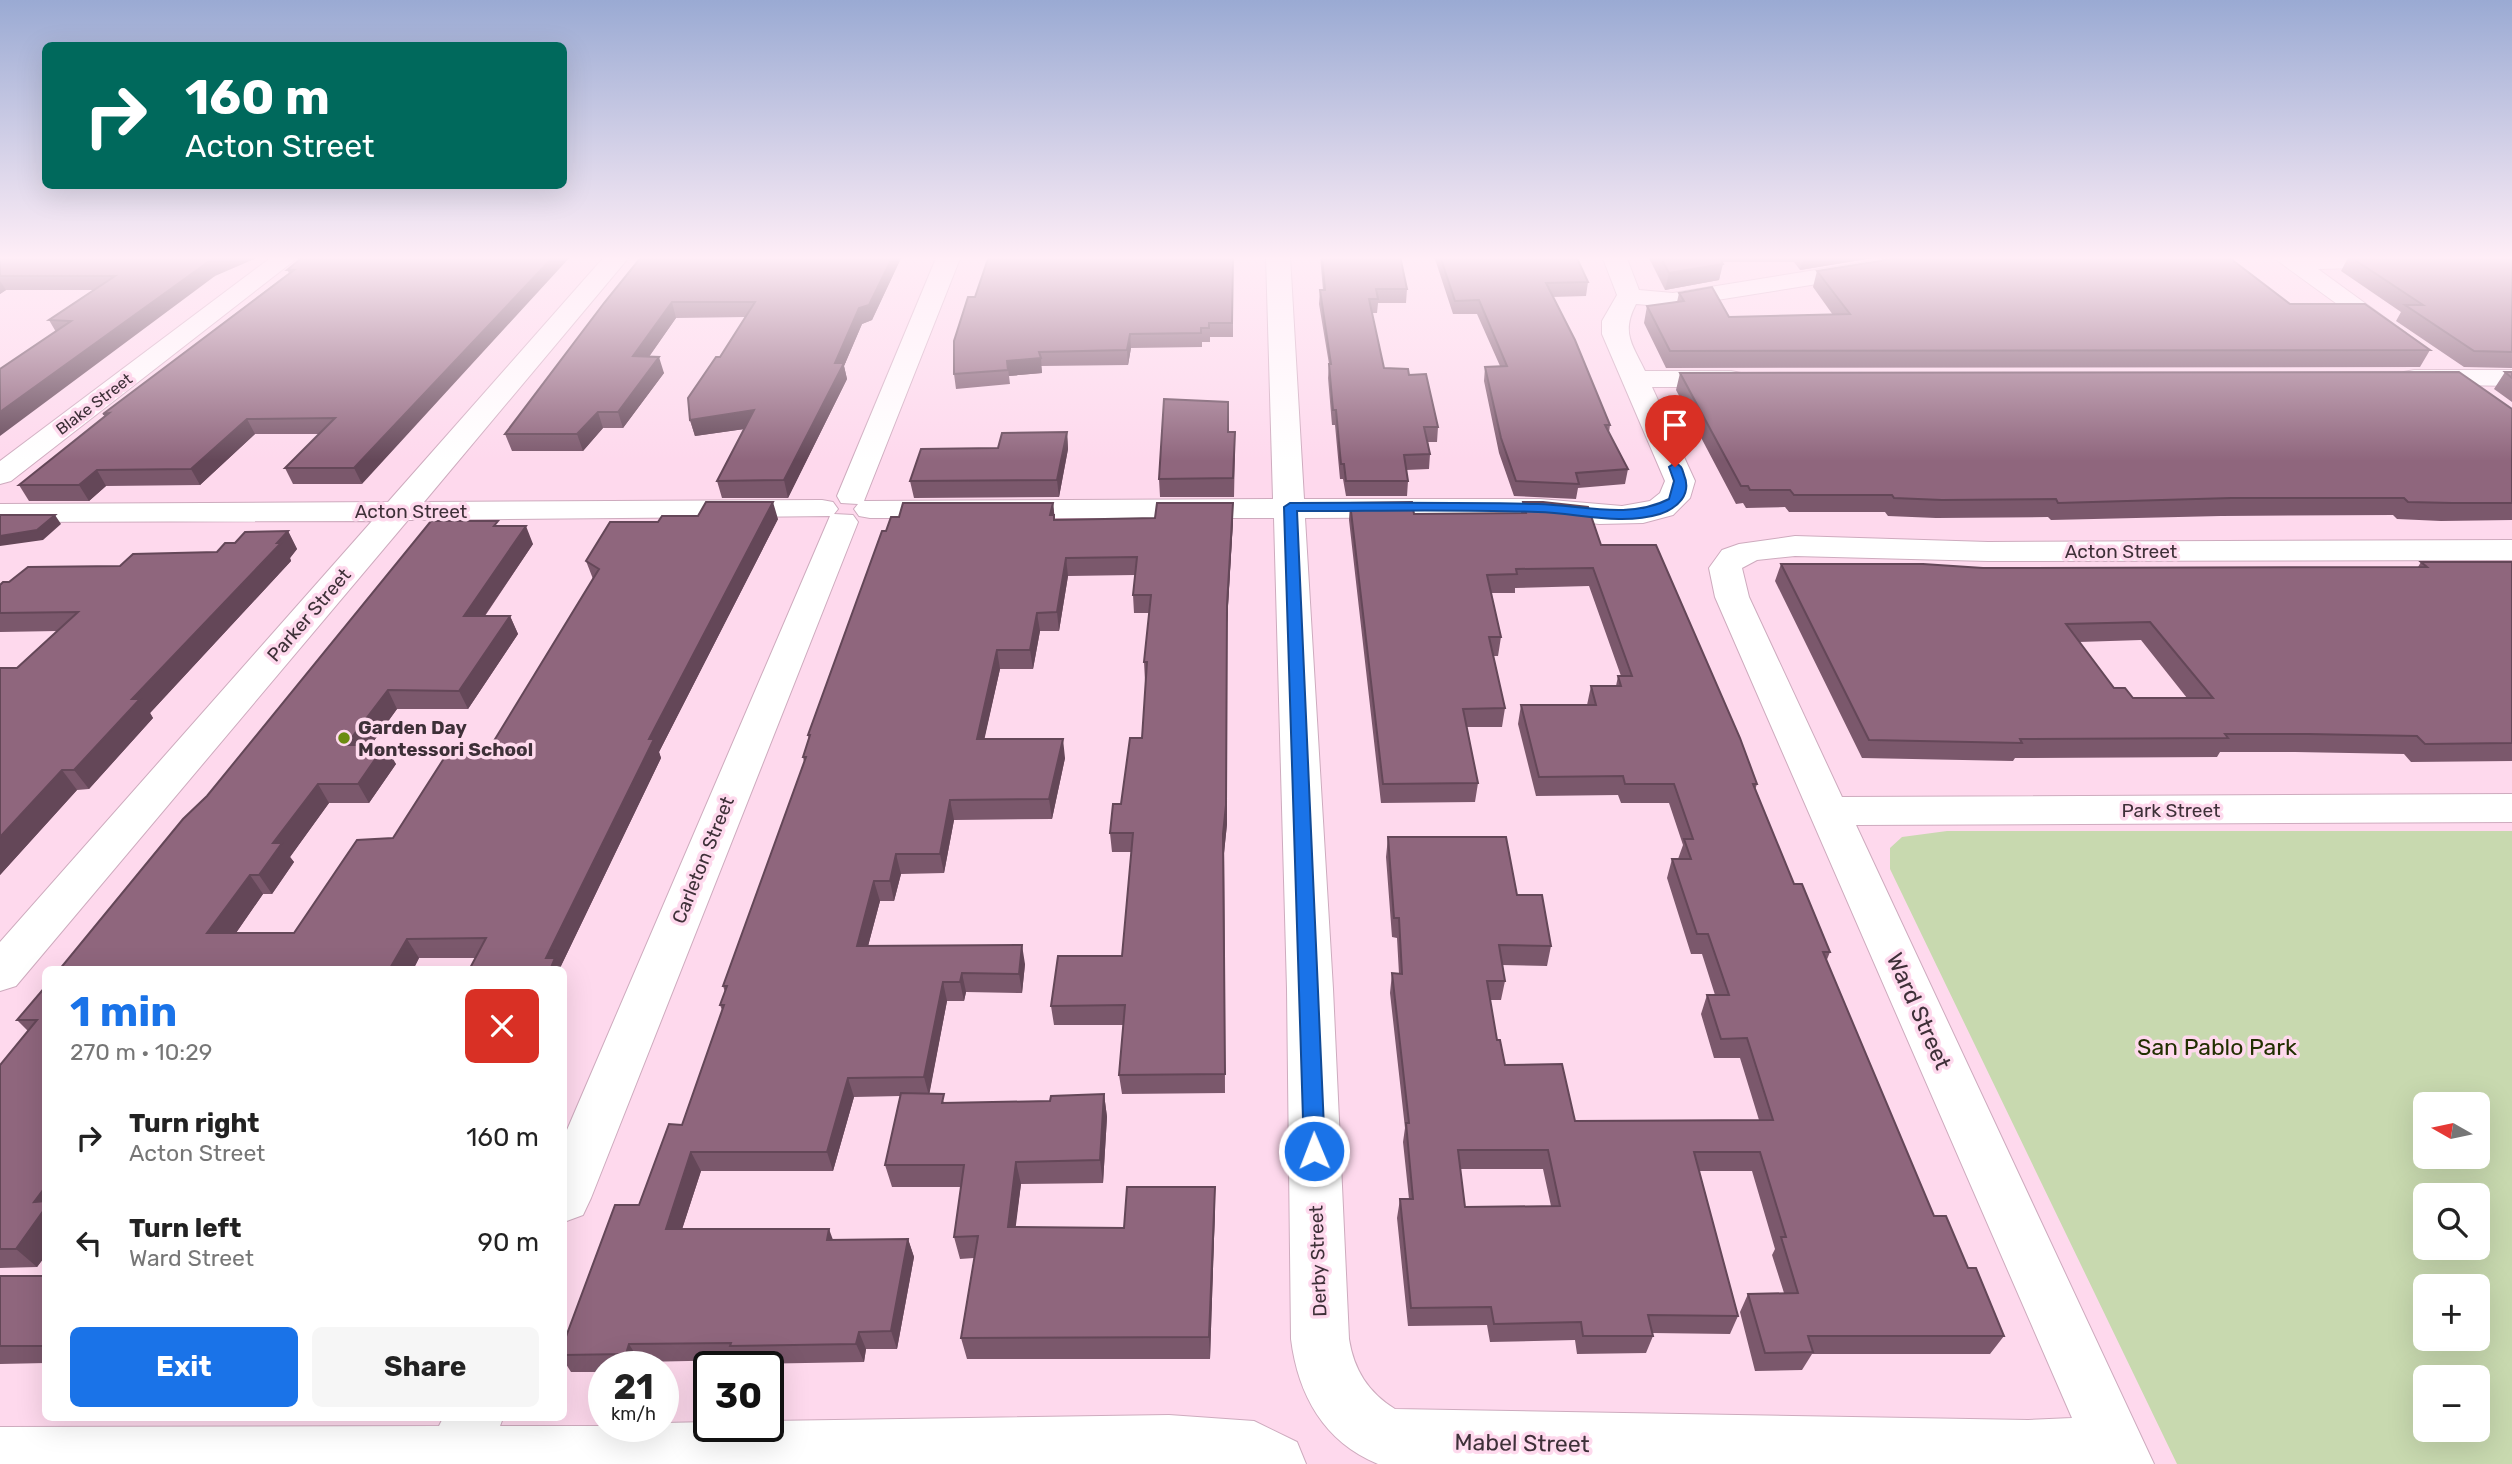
<!DOCTYPE html>
<html lang="en">
<head>
<meta charset="utf-8">
<style>
	body { margin:0; font-family:Rubik,sans-serif; background:#f6f6f6; color:#222; height:100vh; display:flex; flex-direction:column; font-size:26px; white-space:nowrap }
	* { box-sizing:border-box; margin:0 }
	p { font-size:23px; color:#767676 }
	.icon { flex:none; width:38px; height:38px; fill:none; stroke:currentColor; stroke-width:2; stroke-linecap:round; stroke-linejoin:round }
	.map { position:relative; flex:1; overflow:hidden }
	.details { position:absolute; left:42px; top:966px; width:525px; height:455px; display:flex; flex-direction:column; background:#fff; border-radius:10px; box-shadow:0 7px 28px #0002 }
	.details>* { flex:none }
	.hud { position:absolute; left:42px; top:42px; width:525px; height:147px; border-radius:10px; box-shadow:0 7px 28px #0002; background:#00695c; color:#fff; overflow:hidden }
	.needle { width:46px; rotate:279deg }
	.buttons { position:absolute; left:2413px; top:1092px; display:grid; gap:14px }
	.buttons a { display:grid; place-items:center; width:77px; height:77px; border-radius:10px; background:#fff; box-shadow:0 7px 28px #0002; font-size:35px }
	.speed { position:absolute; left:588px; top:1351px; display:flex; gap:14px; font-size:35px; font-weight:700; text-align:center }
	.speed>* { display:grid; place-content:center; width:91px; height:91px; border-radius:50%; background:#fff; box-shadow:0 7px 28px #0002; line-height:1 }
	.speed small { font-size:18px; font-weight:400 }
	.speed .limit { border:4px solid #111; border-radius:10px; background:#fff; color:#111 }
	.pin { position:absolute; display:grid; place-items:center; width:60px; height:60px; color:#fff; margin:-72px -30px; border-radius:50% 50% 50% 0; rotate:-45deg; box-shadow:0 0 7px #0007 }
	.pin .icon { rotate:45deg }
	.me { position:absolute; width:77px; margin:-38px; rotate:359deg; stroke-linejoin:round; filter:drop-shadow(0 0 5px #0008) }
	.turn { display:flex; align-items:center; gap:24px; height:147px; padding:0 28px; font-size:32px }
	.turn .icon { width:91px; height:91px; stroke-width:2.5 }
	.turn b { display:block; font-size:49px; line-height:60px }
	.round { display:grid; place-items:center; flex:none; width:74px; height:74px; border-radius:10px; background:#f6f6f6 }
	.summary { display:flex; align-items:center; justify-content:space-between; height:119px; padding:0 28px }
	h1 { font-size:42px; font-weight:700; line-height:52px; color:#1a73e8 }
	.primary-button { display:flex; gap:14px; margin-top:auto; padding:14px 28px }
	.primary-button a { flex:1; height:80px; border-radius:10px; background:#1a73e8; color:#fff; font-size:28px; font-weight:700; line-height:80px; text-align:center }
	.primary-button a+a { background:#f6f6f6; color:#222 }
	ul { padding:0; list-style:none }
	li { display:flex; align-items:center; gap:21px; height:105px; padding:0 28px }
	li div { flex:1 }
	li b { display:block; font-size:26px }
	li em { font-style:normal }
	.map>svg:first-child { display:block }
</style>
</head>
<body>
<div class="map">
<svg width="2512" height="1464" viewBox="0 0 2512 1464">
	<rect width="100%" height="100%" fill="#fed9ed"/>
	<path fill="#c8d9af" fill-rule="evenodd" d="M1947,831H2512V1464H2177L1890,869V848L1902,837ZM2426,1104H2478V1157H2426ZM2426,1195H2478V1248H2426ZM2426,1286H2478V1339H2426ZM2426,1377H2478V1430H2426Z"/>
	<g fill="none" stroke-linecap="round" stroke-linejoin="round">
		<defs>
			<path id="street" d="M273,256H300L11,481L0,484V461Z
				M605,256H630L424,502L822,500L833,502L838,509L834,514L853,515L858,522L591,1198L583,1215L564,1222V1137L830,516L408,520L16,986L0,991V942L372,521L0,522V504L388,502Z
				M937,256H961L864,501L1273,499L1266,256H1290L1304,499H1540L1622,506L1650,501L1660,493L1665,481L1602,334V321L1617,295L1602,256H1626L1639,290L1673,293L1903,256H1960L1948,263L1673,307L1636,304C1621,333 1632,344 1645,371H1731L1741,373L1745,379L1741,385L1731,387H1652L1695,481L1690,498L1673,515L1643,523L1599,524L1540,517L1305,518L1333,989L1349,1339C1354,1370 1368,1392 1395,1409L2028,1420L2072,1418L1715,597L1709,568L1722,550L1739,544L1795,536L1988,542L2512,540V560L1988,561L1795,556L1757,560L1742,568L1749,597L1842,797L2512,794V822L1856,825L2154,1464H1378C1324,1442 1298,1395 1291,1339L1287,989L1274,518H870L859,516L854,509L858,504L841,503L837,496Z
				M2271,256H2407L2410,260L2406,265L2398,267L2318,269L2406,333L2402,338H2384Z
				M2414,370H2512V386L2404,384L2400,378L2404,372Z
				M1169,1415L1254,1421L1297,1442L1306,1464H0V1427L439,1426L443,1418H503L500,1426H663V1423L709,1422V1426H768V1421Z"/>
		</defs>
		<use href="#street" stroke="#ceabbe" stroke-width="2"/>
		<use href="#street" fill="#fff" fill-rule="evenodd"/>
	</g>
	<path fill="#7b586c" fill-rule="evenodd" d="M0,256L215,276L56,332L49,320L93,290H6L0,294Z
		M304,256L362,484H293L285,468L320,434H255L200,485L106,486L89,501H29L19,485L105,417L103,414L289,273L287,270Z
		M642,256H902L872,320L862,324L844,366L847,379L788,498H722L717,481L744,429L695,436L690,420L720,357L746,317L676,318L649,357L664,373L623,428H603L583,451H512L505,434Z
		M1233,256V337H1210V342H1202V347L1131,348L1128,365L1041,366L1042,373L1009,376L1010,384L956,389L954,374L975,297Z
		M1320,256H1400L1407,289L1406,303H1378L1377,313H1372L1384,368L1409,375L1438,427L1437,442H1428L1430,454L1429,469L1406,470L1408,481L1407,496H1346L1343,479H1340L1335,425H1332L1328,378L1329,364L1319,304L1320,290H1323Z
		M1434,256H1576L1588,282L1586,296L1552,297L1610,425L1609,432L1628,469L1625,484L1578,488L1576,499L1514,496L1499,453L1484,381L1485,367L1500,366L1477,314H1453Z
		M1648,256H1885L1800,270L1794,262H1722L1719,280L1665,290Z
		M2349,256H2512V368L2464,367L2396,321L2401,312L2341,271Z
		M1817,271L2290,304L2430,350L2420,367L1666,368L1644,323L1647,306L1677,302L1679,293L1729,317L1833,315L1813,287Z
		M2505,372H2512V402L2494,389Z
		M1680,373L2512,409V520L2441,521L2397,519L2393,515L2221,516L2051,520L2048,517L1936,518L1888,516L1885,512H1789L1785,507L1746,508L1743,503L1736,504L1676,390Z
		M1067,432L1068,449L1059,497L914,498L910,481L998,448Z
		M1228,432L1235,450L1234,497H1160L1159,479Z
		M1523,502L1601,545L1757,784L1755,790L1794,884L1830,952L1826,962L1934,1216L1968,1268L2004,1336L1990,1354H1812L1802,1370L1755,1371L1740,1312L1748,1294L1784,1293L1772,1255L1775,1249L1752,1171H1699L1738,1316L1730,1334L1652,1333L1653,1336L1646,1353L1577,1354L1575,1340L1490,1342L1487,1325L1408,1326L1397,1218L1400,1199H1409L1403,1142L1405,1128L1390,993L1392,973L1399,974L1397,938L1392,937L1386,857L1388,837L1517,895L1551,946L1547,966L1502,965L1505,981L1501,1000H1490L1497,1040L1505,1065L1575,1121L1759,1120L1740,1058H1714L1701,1014L1707,995H1715L1702,954H1691L1667,878L1672,859H1678L1683,845L1669,803H1621L1618,795L1536,796L1518,724L1521,705H1587L1591,686H1616L1618,676H1621L1589,586L1515,588V593H1491L1501,637L1498,656H1493L1505,708L1502,727H1467L1478,783L1475,802L1381,803L1349,520L1350,503L1414,514L1521,513ZM1460,1169H1543L1551,1206L1465,1207Z
		M1053,503L1055,520L1155,518L1233,503V521L1227,623V824L1224,853L1225,1093L1122,1094L1119,1075L1123,1025H1054L1051,1006L1122,956L1132,852H1112L1110,833L1121,804L1142,738L1146,681H1145L1144,662L1149,613H1134L1133,595L1135,575L1068,576L1059,631H1040L1033,669H1000L984,739L1065,758L1052,819L954,820L944,873L901,874L894,901H880L868,946L1025,964L1022,993L966,992L964,1001H947L929,1094L946,1103L1050,1101L1104,1094L1107,1117L1103,1183L1021,1184L1015,1227L1124,1228L1215,1187V1209L1210,1359H967L961,1338L974,1258L960,1259L954,1237L961,1187H892L885,1165L900,1096L854,1097L833,1171H701L682,1229L833,1240L908,1239L914,1257L897,1349H866L864,1362L739,1364L737,1360L640,1362L638,1367H604V1372H571L564,1361V1342L639,1205L682,1125L722,1010L720,1005L725,992L723,986L804,762L803,757L809,739L808,735L886,531L899,517Z
		M778,519L659,752L661,758L560,968L475,958H419L413,970H59L500,526L533,544L485,616H510L518,634L468,709H397L371,745L396,764L369,803H329L290,857L294,862L272,894H263L236,933H294L489,749L593,579L586,561L658,522Z
		M288,531L297,549L290,558L291,561L150,713L153,718L89,789L77,790L0,875V668H17L57,631L0,632V585L9,582L217,552L235,543Z
		M2421,562H2512V761L2411,762L2404,754L2295,752H2220L2217,757L2015,758L2013,761L1862,758L1775,581L1781,564L1983,568L2418,567ZM2141,640L2187,698H2133L2114,688L2079,642Z
		M46,986V1255L37,1267L0,1268V1065L28,1031L17,1020Z
		M0,1276H46V1363L0,1364Z"/>
	<path fill="#644758" d="M221,256H261L215,276L0,436V412L208,262Z
		M554,256H571L362,484L354,468Z
		M893,256H902L872,320L862,324L844,366L847,379L788,498L784,480L859,308Z
		M1804,256H1885L1800,270Z
		M1723,264L1719,280L1665,290L1669,273Z
		M0,281L6,290L0,294Z
		M672,302L676,318L638,372L633,356Z
		M1130,334L1131,348L1128,365L1127,350Z
		M659,357L664,373L623,428L618,412Z
		M1041,358L1042,373L1009,376L1007,361Z
		M754,410L759,427L695,436L690,420Z
		M598,412L603,428L583,451L577,434Z
		M247,419L255,434L200,485L191,469Z
		M1067,432L1068,449L1059,497L1057,480Z
		M97,470L106,486L89,501L79,485Z
		M773,502L778,519L659,752L661,758L560,968L561,970H550L546,958L649,739Z
		M1053,503L1056,533L1050,515Z
		M1233,503V521L1227,623V824L1224,853L1225,1093L1223,834L1227,605Z
		M55,515L61,524L43,540L0,546V536Z
		M526,526L533,544L472,634L464,616Z
		M288,531L297,549L290,558L291,561L150,713L153,718L89,789L74,770L132,699Z
		M1066,558L1068,576L1059,631L1057,612Z
		M1037,613L1040,631L1033,669L1030,650Z
		M510,616L518,634L468,709L459,691Z
		M997,650L1000,669L980,759L977,739Z
		M388,690L397,709L357,764L346,745Z
		M1063,739L1065,758L1052,819L1049,799Z
		M385,745L396,764L369,803L358,784Z
		M62,770L77,790L0,875V837Z
		M318,784L329,803L290,857L294,862L272,894L259,875L273,843Z
		M950,800L954,820L944,873L940,854Z
		M896,854L901,874L894,901L890,881Z
		M250,875L263,894L222,953L207,933Z
		M874,881L880,901L863,965L857,946Z
		M407,939L419,958L413,970H389Z
		M1022,945L1025,964L1022,993L1019,974Z
		M962,973L966,992L964,1001L960,982Z
		M943,982L947,1001L929,1096L924,1077Z
		M848,1078L854,1097L833,1171L827,1152Z
		M1104,1094L1107,1117L1103,1183L1100,1160Z
		M691,1152L701,1171L676,1248L666,1229Z
		M1016,1162L1021,1184L1013,1249L1008,1227Z
		M46,1186V1255L37,1267L16,1249L34,1202Z
		M1215,1187V1209L1210,1359L1209,1337Z
		M829,1229L836,1248L827,1240Z
		M908,1239L914,1257L897,1349L891,1331Z
		M859,1332L866,1349L864,1362L856,1344Z
		M629,1344L640,1362L638,1367H634L626,1354Z"/>
	<path fill="#8f667d" stroke="#644758" stroke-width="2" fill-rule="evenodd" d="M0,256H221L208,262L0,412V369L71,321L49,320L115,276H0Z
		M304,256H554L354,468H285L335,418L247,419L191,469L97,470L79,485H19L109,413L103,414L294,270H287Z
		M642,256H893L869,305L859,308L835,363H844L784,480L717,481L754,410L690,420L688,398L716,357H720L755,302H672L633,356L659,357L618,412H598L577,434H505L604,303Z
		M989,256H1233L1232,323H1209V328H1201V333L1130,334L1127,350L1039,352L1041,358L1007,361L1008,370L954,374V341L968,297H975Z
		M1322,256H1400L1407,289H1376L1378,299H1369L1384,368L1408,369L1409,375L1426,374L1438,427H1424L1430,454L1404,455L1408,481H1346L1344,464H1341L1336,410H1333L1329,364H1331L1320,290H1325Z
		M1440,256H1576L1588,282L1546,283L1575,340L1610,425H1605L1628,469L1576,473L1579,484L1516,481L1501,438L1485,367L1507,366L1479,300L1455,301Z
		M1660,256H1718L1723,264L1669,273Z
		M1911,256H2227L2290,304H2365L2430,350L1670,351L1647,306L1684,301L1679,293L1712,287L1729,317L1850,314L1817,271Z
		M2349,256H2512V352L2474,351L2405,305H2423Z
		M2459,372L2512,409V503H2452L2408,502L2404,498H2231L2058,503L2056,499L1942,500L1894,498L1892,495H1794L1790,490H1750L1748,486H1741L1680,373Z
		M2505,372H2512V378Z
		M1164,399L1228,402V432H1235L1233,478L1159,479Z
		M1067,432L1057,480L910,481L921,449L998,448L1002,433Z
		M706,502H773L649,739H654L546,958H555L550,970H469L486,938L407,939L389,970H59L183,819L207,796L431,521H498L494,526H526L464,616H510L459,691L388,690L346,745H385L358,784H318L273,843H282L259,875H250L207,933H294L357,840L393,838L450,749H489L599,569L586,561L610,522H658L662,516H698Z
		M1412,502L1414,514L1526,513L1523,502H1543L1588,507L1601,545H1656L1740,738L1757,784H1753L1794,884H1802L1830,952H1823L1934,1216H1946L1968,1268H1976L2004,1336H1808L1813,1352L1765,1353L1748,1294L1798,1293L1781,1237H1786L1760,1152H1694L1738,1316L1648,1315L1653,1336H1583L1581,1322L1494,1324L1491,1307L1411,1308L1400,1199H1413L1406,1123H1409L1392,973L1402,974L1399,918H1394L1388,837H1506L1517,895H1542L1551,946L1499,945L1505,981H1487L1497,1040H1500L1505,1065L1562,1064L1575,1121L1773,1120L1747,1038L1721,1039L1707,995H1729L1708,934H1697L1672,859H1691L1684,839H1693L1674,784H1625L1623,776L1539,777L1521,705H1596L1591,686H1621L1618,676H1632L1593,568L1516,569L1517,574L1487,575L1501,637H1489L1505,708L1463,709L1478,783L1383,784L1350,503ZM1458,1150H1548L1560,1206L1465,1207Z
		M903,503H1053L1050,515H1054V520L1155,518L1157,503H1233L1227,605L1226,805L1223,834L1225,1074L1119,1075L1125,1005L1051,1006L1058,956H1122L1133,833H1110L1113,804H1121L1130,738H1142L1147,662H1144L1151,595H1133L1137,557L1066,558L1057,612L1037,613L1030,650H997L977,739H1063L1049,799L950,800L940,854H896L890,881H874L857,946L1022,945L1019,974L962,973L960,982H943L924,1077L848,1078L827,1152H691L666,1229H829L827,1240L908,1239L891,1331L859,1332L856,1344L730,1346L731,1343L629,1344L626,1354L564,1355V1342L615,1205H639L669,1124L682,1125L724,1005H720L727,986H723L806,757H803L810,735H808L882,531H886L891,517H899Z
		M0,515H55L37,530L0,536Z
		M288,531L277,543H281L132,699H140L74,770H62L0,837V668H17L78,612L0,613V585L3,582H9L28,567L120,566L133,554L217,552L225,543H235L245,532Z
		M2421,562H2512V743L2425,744L2417,736L2308,734H2225L2228,738L2020,739L2022,743L1869,740L1781,564H1923L1983,568L2427,567ZM2150,622L2213,698H2133L2125,688H2114L2066,624Z
		M46,986V1186L34,1202L46,1201V1207L16,1249H0V1065L37,1020H17Z
		M901,1093L944,1094L942,1103L1050,1101L1051,1096L1104,1094L1100,1160L1016,1162L1008,1227L1124,1228L1127,1187H1215L1209,1337L961,1338L978,1236L954,1237L964,1165H885Z
		M0,1276H46V1346H0Z"/>
	<linearGradient id="sky" x2="0" y2="1"><stop stop-color="#9aaad3"/><stop offset="0.56" stop-color="#ffeef7"/><stop offset="1" stop-color="#ffeef7" stop-opacity="0"/></linearGradient>
	<rect width="2512" height="461" fill="url(#sky)"/>
	<path fill="#1a73e8" stroke="#114b97" stroke-width="2" d="M1675,463C1682,466 1682,468 1684,475C1692,494 1678,508 1660,514C1620,526 1578,513 1538,512C1458,509 1377,511 1297,511L1325,1151L1322,1158L1314,1160L1307,1158L1304,1151L1284,507L1290,503C1373,503 1455,502 1538,504C1582,505 1628,520 1669,499L1674,481L1669,467Z"/>
	<circle fill="#6b8c11" stroke="#fed9ed" stroke-width="2.5" cx="344" cy="738" r="7"/>
	<g text-anchor="middle" dominant-baseline="central" stroke-width="7" stroke-linejoin="round" paint-order="stroke">
		<g font-size="16" fill="#3e3038" stroke="#fed9ed">
			<text transform="translate(94 404) rotate(-37)">Blake Street</text>
		</g>
		<g font-size="19" fill="#3e3038" stroke="#fed9ed">
			<text x="411" y="511">Acton Street</text>
			<text x="2121" y="551">Acton Street</text>
			<text transform="translate(309 615) rotate(-49)">Parker Street</text>
			<text x="2171" y="810">Park Street</text>
			<text transform="translate(703 860) rotate(-68)">Carleton Street</text>
			<text transform="translate(1318 1261) rotate(-92)">Derby Street</text>
		</g>
		<g font-size="19" font-weight="bold" fill="#3e3038" stroke="#fed9ed" text-anchor="start">
			<text x="358" y="727">Garden Day<tspan x="358" dy="22">Montessori School</tspan></text>
		</g>
		<g font-size="23" fill="#3e3038" stroke="#fed9ed">
			<text transform="translate(1919 1011) rotate(66)">Ward Street</text>
			<text transform="translate(1522 1443) rotate(1)">Mabel Street</text>
		</g>
		<g font-size="23" fill="#212f00" stroke="#fed9ed">
			<text x="2217" y="1047">San Pablo Park</text>
		</g>
	</g>
</svg>
<div class="buttons">
<a><svg class="needle" viewBox="-14 -14 28 28"><path d="M0-13l5 13h-10z" fill="#e53935"/><path d="M0 13l5-13h-10z" fill="#767676"/></svg></a>
<a><svg class="icon" aria-label="search" viewBox="0 0 24 24"><circle cx="10" cy="10" r="6"/><path d="M15 15l6 6"/></svg></a>
<a>+</a>
<a>−</a>
</div>
<div class="speed"><div>21<small>km/h</small></div><div class="limit">30</div></div>
<div class="pin" style="left:1675px;top:467px;background:#d93025"><svg class="icon" aria-label="arrive" viewBox="0 0 24 24"><path d="M6 21V4h12l-3 4 3 4H6"/></svg></div>
<svg class="me" style="left:1314px;top:1151px" viewBox="-20 -20 40 40"><circle r="17" fill="#1a73e8" stroke="#fff" stroke-width="3"/><path d="M0-11L8 9 0 5-8 9z" fill="#fff"/></svg>
<div class="hud">
<div class="turn"><svg class="icon" aria-label="right" viewBox="0 0 24 24"><path d="M7 20v-9h11M14 6l5 5-5 5"/></svg><div><b>160 m</b>Acton Street</div></div>
</div>
<section class="details">
<div class="summary"><div><h1>1 min</h1><p>270 m · 10:29</p></div><a class="round" style="background:#d93025;color:#fff"><svg class="icon" aria-label="close" viewBox="0 0 24 24"><path d="M6 6l12 12M18 6L6 18"/></svg></a></div>
<ul>
<li><svg class="icon" aria-label="right" viewBox="0 0 24 24"><path d="M7 20v-9h11M14 6l5 5-5 5"/></svg><div><b>Turn right</b><p>Acton Street</p></div><em>160 m</em></li>
<li><svg class="icon" aria-label="left" viewBox="0 0 24 24"><path d="M17 20v-9H6M10 6l-5 5 5 5"/></svg><div><b>Turn left</b><p>Ward Street</p></div><em>90 m</em></li>
</ul>
<div class="primary-button"><a>Exit</a><a>Share</a></div>
</section>
</div>
</body>
</html>
